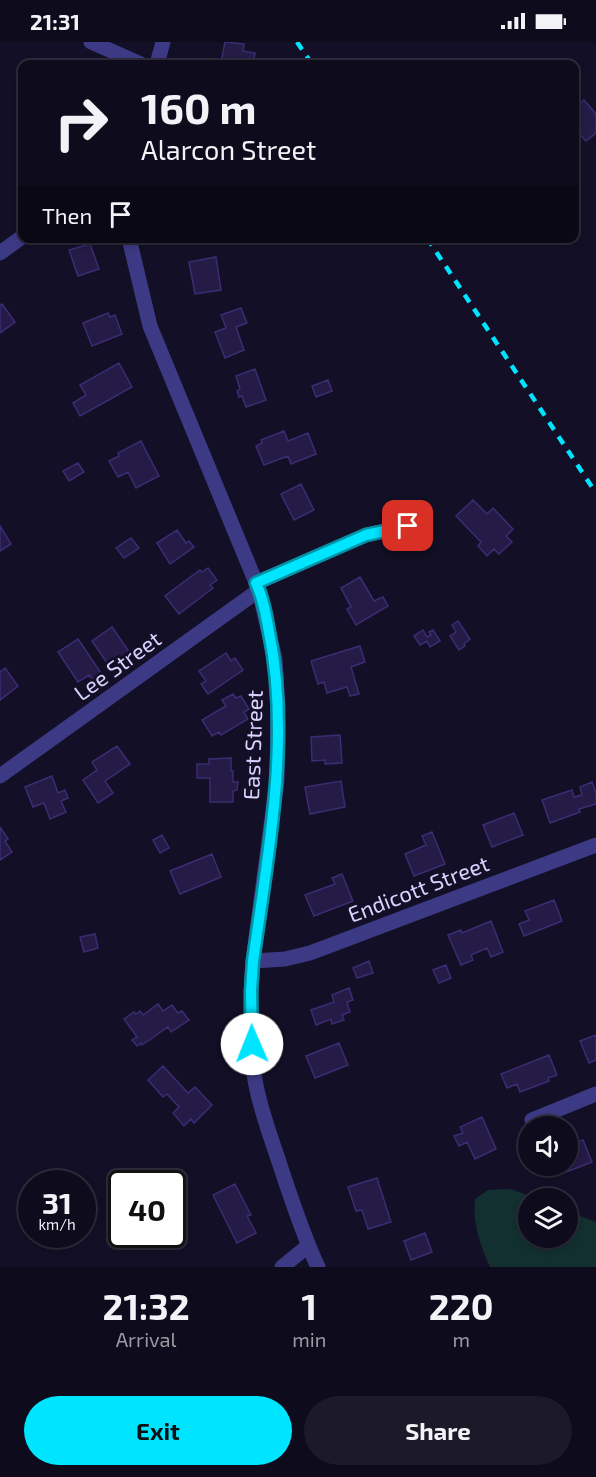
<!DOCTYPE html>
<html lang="en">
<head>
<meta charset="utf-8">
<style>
	body { margin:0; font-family:"Exo 2",sans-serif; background:#1c1929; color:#f1f3f6; height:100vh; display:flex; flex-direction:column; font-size:22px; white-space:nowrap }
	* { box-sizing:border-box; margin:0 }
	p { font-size:20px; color:#9b9ba3 }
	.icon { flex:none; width:33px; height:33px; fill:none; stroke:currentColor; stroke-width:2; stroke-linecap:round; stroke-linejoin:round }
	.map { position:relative; height:1225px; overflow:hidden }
	.panel { display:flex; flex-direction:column; background:#0e0b1c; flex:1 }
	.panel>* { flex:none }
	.top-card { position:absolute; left:18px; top:18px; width:561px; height:183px; border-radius:12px; box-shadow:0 3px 9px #0003,0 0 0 2px #2e2b3b; background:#0e0b1c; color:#f1f3f6; overflow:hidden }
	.tools { position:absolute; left:518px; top:1074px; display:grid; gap:12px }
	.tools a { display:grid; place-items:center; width:60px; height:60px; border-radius:50%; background:#0e0b1c; box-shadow:0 3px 9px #0003,0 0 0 2px #2e2b3b; font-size:30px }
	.speed { position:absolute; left:18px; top:1128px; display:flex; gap:12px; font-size:30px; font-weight:700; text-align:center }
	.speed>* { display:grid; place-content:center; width:78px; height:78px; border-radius:50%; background:#0e0b1c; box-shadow:0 3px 9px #0003,0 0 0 2px #2e2b3b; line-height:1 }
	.speed small { font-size:15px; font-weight:400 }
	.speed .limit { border:3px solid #111; border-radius:9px; background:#fff; color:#111 }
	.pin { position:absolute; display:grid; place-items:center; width:51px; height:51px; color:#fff; margin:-26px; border-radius:12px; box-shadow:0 3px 9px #0006 }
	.me { position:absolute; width:66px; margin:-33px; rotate:359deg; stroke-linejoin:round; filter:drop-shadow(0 0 4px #0008) }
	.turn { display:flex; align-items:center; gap:21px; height:126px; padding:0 24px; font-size:27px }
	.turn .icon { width:78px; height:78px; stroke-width:2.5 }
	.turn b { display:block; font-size:42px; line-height:51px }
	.then { display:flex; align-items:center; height:57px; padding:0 24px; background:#0003; gap:12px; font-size:22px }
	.eta { display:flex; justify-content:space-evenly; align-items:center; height:102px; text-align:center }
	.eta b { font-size:36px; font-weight:700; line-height:42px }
	.primary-button { display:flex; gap:12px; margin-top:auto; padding:12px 24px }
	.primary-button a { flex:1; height:69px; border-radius:36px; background:#00e5ff; color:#111; font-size:24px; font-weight:700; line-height:69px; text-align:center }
	.primary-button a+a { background:#1c1929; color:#f1f3f6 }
	.status { display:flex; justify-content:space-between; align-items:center; height:42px; padding:0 30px; background:#0e0b1c; direction:ltr }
	.status svg { height:16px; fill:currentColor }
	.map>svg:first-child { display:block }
</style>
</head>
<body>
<div class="status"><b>21:31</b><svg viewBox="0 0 49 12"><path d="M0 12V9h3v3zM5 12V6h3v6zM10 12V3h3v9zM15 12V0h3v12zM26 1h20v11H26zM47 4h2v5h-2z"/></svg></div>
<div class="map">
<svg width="596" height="1225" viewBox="0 0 596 1225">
	<rect width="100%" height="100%" fill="#130f26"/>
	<path fill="#12302f" d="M511,1147L535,1156H528V1196H567V1169L596,1180V1225H490C480,1203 472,1180 475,1157L488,1148Z"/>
	<path fill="#241b47" stroke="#3b2d73" stroke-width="1.5" d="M225,0L244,2L243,9L255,11L253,22H198L199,17L221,21Z
		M584,58L596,72V91L586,99L574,86V66Z
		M242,196H260V200L243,202Z
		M90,202L99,227L78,234L69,208Z
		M216,215L221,248L195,252L189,220Z
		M2,262L15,280L0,291V264Z
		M241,266L247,281L236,285L244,308L225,316L215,290L226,286L221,273Z
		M108,271L110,275L115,273L122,292L92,304L83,281Z
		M119,321L132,345L80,374L73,361L86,353L80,343Z
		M255,327L266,358L246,365L242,354L239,355L237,349L240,347L236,334Z
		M328,338L332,349L316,355L312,344Z
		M284,389L288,399L308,391L316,412L291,422L288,414L264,423L256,404L262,401L261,398Z
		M141,399L159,434L136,446L128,430L118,435L109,419L119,414L118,411Z
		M78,421L84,430L69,439L63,429Z
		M301,442L314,468L294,478L281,452Z
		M473,458L487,472L493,466L513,487L506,494L512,500L499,512L494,507L487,514L478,504L481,500L456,474Z
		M0,484L11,502L0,509Z
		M177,488L186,501L189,499L194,505L170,522L157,501Z
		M131,496L139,506L124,516L116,506Z
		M208,526L217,538L210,543L213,546L179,572L165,554L200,528L202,530Z
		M360,535L374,559L383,555L388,564L356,583L347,567L351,565L341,546Z
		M458,579L470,597L464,602L465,604L459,608L450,594L456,590L452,583Z
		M112,585L130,611L121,618L118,613L107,621L92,599Z
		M423,588L427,595L431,593L429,590L433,588L440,599L430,605L427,599L420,603L414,594Z
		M78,597L101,631L92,637L89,633L78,640L58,610Z
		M360,604L365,620L351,625L359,652L350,654L347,645L327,651L324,640L318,642L311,619Z
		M226,611L231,619L235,616L243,628L208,652L201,642L206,639L199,629Z
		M5,626L18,644L0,658V630Z
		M233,652L236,656L241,654L249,667L244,670L248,677L221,693L219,690L212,694L202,678L226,664L222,658Z
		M340,693L342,721L325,722V718L312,719L311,695Z
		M117,704L130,722L105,739L113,751L98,761L83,738L97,728L92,720Z
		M231,716V729H233V740H238L237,748L233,749V760H210V736H197V722H209V717Z
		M52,734L58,751L65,748L68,756L61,759L66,770L50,777L44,761L33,765L25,745Z
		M341,739L345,765L310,772L305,745Z
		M592,740L596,751V762L579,767L580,770L550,781L542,758L572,748L574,755L582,753L580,745Z
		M514,771L523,793L492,805L483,783Z
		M0,785L8,797L5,799L12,810L0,818Z
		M432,790L445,822L414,834L405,812L426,803L422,794Z
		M162,793L169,806L160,811L153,798Z
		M212,812L221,835L180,852L170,829Z
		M342,832L353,859L314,874L305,853L335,842L332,836Z
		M554,858L562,879L524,894L519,882L529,878L525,869Z
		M491,879L503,910L491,915L487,906L471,913L473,918L461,923L448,893L461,888L462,891Z
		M95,892L98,906L84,910L80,895Z
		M369,919L373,931L357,936L353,926Z
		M446,923L451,936L439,941L433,928Z
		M349,946L353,958L347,960L350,970L342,973L344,978L332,982L331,977L316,983L311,968L334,960L332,953Z
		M158,962L163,969L172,963L178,971L182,969L189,978L171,990L168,985L142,1003L141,1001L137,1004L132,998L137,995L124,977L134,970L136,972L140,969L143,973Z
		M596,993V1018L589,1021L580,999Z
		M339,1001L348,1023L315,1036L306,1014Z
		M549,1013L557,1033L548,1036L549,1039L520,1050L517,1042L507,1046L501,1032Z
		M163,1024L188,1051L195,1045L212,1063L194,1081L191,1077L184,1084L173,1071L179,1065L167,1052L163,1055L148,1038Z
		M482,1075L496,1107L475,1117L467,1100L459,1104L454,1094L463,1091L460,1085Z
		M583,1098L592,1120L561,1132L558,1124H567V1104Z
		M377,1136L391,1180L368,1187L362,1168L356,1169L348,1145Z
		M235,1142L251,1173L247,1174L256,1191L237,1201L213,1153Z
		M425,1191L432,1210L411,1218L404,1199Z"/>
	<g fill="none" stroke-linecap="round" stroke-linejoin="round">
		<path stroke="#3d3a85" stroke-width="15" d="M91,0L141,22
			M157,22L163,0
			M129,196L150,284L259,548L275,617L278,665L277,738L253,919C250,958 249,1000 255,1038C260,1068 272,1098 281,1126C292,1159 303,1193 318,1225
			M0,211L22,195
			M256,541L366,493L408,484
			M0,734L259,548
			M253,919L285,917L310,911L596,803
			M532,1078L596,1052
			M282,1225L308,1204"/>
		<path stroke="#00e5ff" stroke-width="4.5" stroke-dasharray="9 8" stroke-linecap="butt" d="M297,0L312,22
			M427,196L596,451"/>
	</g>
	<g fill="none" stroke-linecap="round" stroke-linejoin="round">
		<defs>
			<path id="route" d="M252,1002L251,949L253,919C268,812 291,697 269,590C266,573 263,556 256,541L366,493L408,484"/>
		</defs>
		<use href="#route" stroke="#0095a6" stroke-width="15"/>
		<use href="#route" stroke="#00e5ff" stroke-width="10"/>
	</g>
	<g text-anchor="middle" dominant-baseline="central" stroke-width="6" stroke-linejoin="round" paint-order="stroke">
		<g font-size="22" fill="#d9d4ff" stroke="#130f26">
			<text transform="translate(117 623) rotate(-36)">Lee Street</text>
			<text transform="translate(252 703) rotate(-88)">East Street</text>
			<text transform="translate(418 846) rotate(-21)">Endicott Street</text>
		</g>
	</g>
</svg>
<div class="tools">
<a><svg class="icon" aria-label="sound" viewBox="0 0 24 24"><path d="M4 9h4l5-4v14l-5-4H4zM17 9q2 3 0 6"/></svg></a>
<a><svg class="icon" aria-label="layers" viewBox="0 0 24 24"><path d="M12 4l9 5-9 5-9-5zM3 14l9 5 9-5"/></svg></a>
</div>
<div class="speed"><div>31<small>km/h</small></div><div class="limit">40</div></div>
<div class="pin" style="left:408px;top:484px;background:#d93025"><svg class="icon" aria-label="arrive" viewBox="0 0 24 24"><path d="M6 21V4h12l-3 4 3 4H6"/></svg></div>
<svg class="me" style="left:252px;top:1002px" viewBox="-20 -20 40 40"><circle r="19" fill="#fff"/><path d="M0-13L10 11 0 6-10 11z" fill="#00e5ff"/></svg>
<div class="top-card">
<div class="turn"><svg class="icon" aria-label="right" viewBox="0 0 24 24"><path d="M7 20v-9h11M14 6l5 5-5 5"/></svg><div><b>160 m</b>Alarcon Street</div></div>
<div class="then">Then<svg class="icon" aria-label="arrive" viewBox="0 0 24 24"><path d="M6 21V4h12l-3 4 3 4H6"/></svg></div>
</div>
</div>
<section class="panel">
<div class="eta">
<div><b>21:32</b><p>Arrival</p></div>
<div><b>1</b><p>min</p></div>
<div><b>220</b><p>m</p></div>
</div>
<div class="primary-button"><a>Exit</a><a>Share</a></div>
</section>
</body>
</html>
